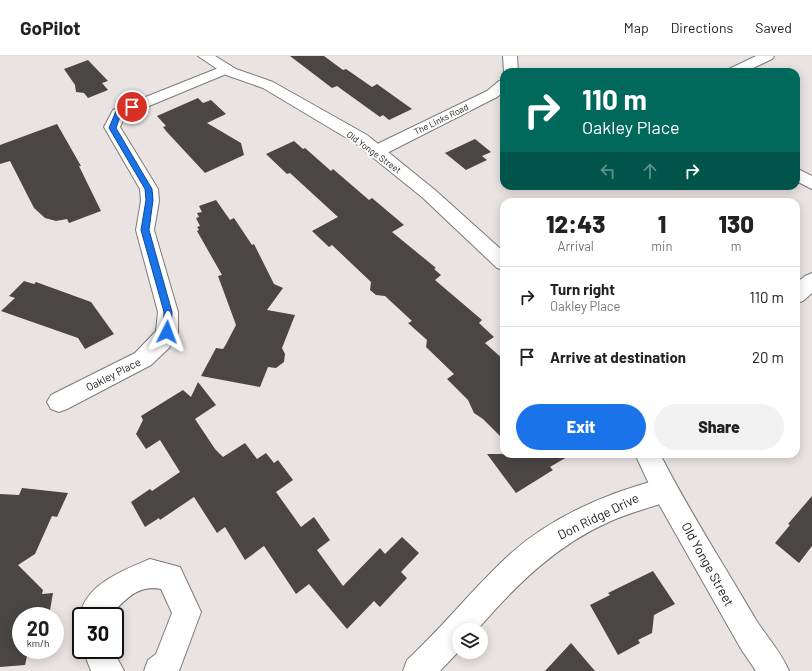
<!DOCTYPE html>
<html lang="en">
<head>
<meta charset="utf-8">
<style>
	body { margin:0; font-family:Barlow,sans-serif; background:#f2f2f2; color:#222; height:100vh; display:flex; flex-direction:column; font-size:15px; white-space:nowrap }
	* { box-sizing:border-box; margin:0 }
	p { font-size:13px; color:#767676 }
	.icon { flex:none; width:22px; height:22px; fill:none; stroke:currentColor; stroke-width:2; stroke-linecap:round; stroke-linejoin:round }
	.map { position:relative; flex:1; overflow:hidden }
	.drawer { position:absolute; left:500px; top:142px; width:300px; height:260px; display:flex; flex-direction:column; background:#fff; border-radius:12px; box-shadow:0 2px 10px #0003 }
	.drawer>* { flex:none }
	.top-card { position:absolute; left:500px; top:12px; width:300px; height:122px; border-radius:12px; box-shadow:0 2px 10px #0003; background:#00695c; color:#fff; overflow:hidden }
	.tools { position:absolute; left:452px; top:567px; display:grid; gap:8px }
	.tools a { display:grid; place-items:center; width:36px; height:36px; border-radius:50%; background:#fff; box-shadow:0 2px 10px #0003; font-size:20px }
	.speed { position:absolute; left:12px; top:551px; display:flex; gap:8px; font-size:20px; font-weight:700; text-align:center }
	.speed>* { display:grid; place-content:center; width:52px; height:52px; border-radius:50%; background:#fff; box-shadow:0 2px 10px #0003; line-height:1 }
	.speed small { font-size:10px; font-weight:400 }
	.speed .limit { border:2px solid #111; border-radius:6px; background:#fff; color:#111 }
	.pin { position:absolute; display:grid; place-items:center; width:34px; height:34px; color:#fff; margin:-17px; border:2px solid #fff; border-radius:50%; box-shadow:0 1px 4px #0007 }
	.me { position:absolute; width:44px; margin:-22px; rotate:3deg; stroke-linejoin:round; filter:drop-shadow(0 0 3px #0008) }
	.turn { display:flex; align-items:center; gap:14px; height:84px; padding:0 16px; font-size:18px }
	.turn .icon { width:52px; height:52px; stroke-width:2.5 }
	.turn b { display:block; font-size:28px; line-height:34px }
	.lanes { display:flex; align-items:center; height:38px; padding:0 16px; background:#0003; justify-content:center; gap:20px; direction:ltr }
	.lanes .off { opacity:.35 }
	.eta { display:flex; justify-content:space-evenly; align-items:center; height:68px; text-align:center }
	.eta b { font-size:24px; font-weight:800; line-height:28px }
	.cta { display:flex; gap:8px; margin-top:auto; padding:8px 16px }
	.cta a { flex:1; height:46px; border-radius:24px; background:#1a73e8; color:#fff; font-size:16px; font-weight:800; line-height:46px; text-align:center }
	.cta a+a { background:#f2f2f2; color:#222 }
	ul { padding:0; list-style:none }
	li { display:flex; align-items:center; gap:12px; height:60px; padding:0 16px; border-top:1px solid #e0e0e0 }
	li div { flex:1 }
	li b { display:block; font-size:15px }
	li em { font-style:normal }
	header { display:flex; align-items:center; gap:24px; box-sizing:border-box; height:56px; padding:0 20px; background:#fff; border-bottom:1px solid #e0e0e0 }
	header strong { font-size:19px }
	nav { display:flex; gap:22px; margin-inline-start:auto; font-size:14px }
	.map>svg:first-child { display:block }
</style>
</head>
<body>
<header>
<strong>GoPilot</strong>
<nav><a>Map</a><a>Directions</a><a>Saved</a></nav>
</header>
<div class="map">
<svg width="812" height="615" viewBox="0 0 812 615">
	<rect width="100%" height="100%" fill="#e9e4e2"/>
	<path fill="#4a4644" d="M290,0H324L343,14L346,13L372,31L377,28L412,53L389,64L383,59L380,61L337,30L332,32Z
		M88,4L108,25L102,27L108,34L88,42L84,37L76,36L75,29L64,13Z
		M198,42L203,47L211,44L226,58L207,67L241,87L244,99L205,117L166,75L163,71L166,70L157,60Z
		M57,68L81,110H79L101,155L69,167L67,163L56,165L45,162L34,152L10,105L0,108V89Z
		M475,83L491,96L482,100L487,104L466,114L445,97Z
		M294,85L303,93L305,92L331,115L333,113L369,144L372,142L404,169L392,176L436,212L434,213L441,219L435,224L482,264L479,267L494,281L485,287L504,304V384L483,363L474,357L468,344L447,323L454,318L426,291L427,284L408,267L412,265L385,240L376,239L370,234L371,226L332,189L329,191L312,175L338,161L290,117L287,118L266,98Z
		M216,144L230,164L234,162L252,189L254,188L274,228L283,232L267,254L295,259L282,292L285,298L284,306L276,312L268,311L260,331L201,320L216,292L223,293L225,290L236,269L218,220L222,219L197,175L199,174L197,171L200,170L196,162L199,161L197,157L202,156L199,150Z
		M24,225L34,228L36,226L91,246L114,278L85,293L78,282L1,255L15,242L9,240Z
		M198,326L216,349L195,363L215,393L223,401L245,387L257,403L266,397L274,407L278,404L293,424L276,436L301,471L314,461L330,484L317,494L343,530L380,492L385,498L402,481L419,497L401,516L407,522L380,551L374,545L347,573L309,528L296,538L264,490L245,504L225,471L217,477L194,441L160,464L159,462L145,471L131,446L150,433L152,435L180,416L160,384L146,393L136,378L143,364L141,360L183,334L191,341Z
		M487,398H572L550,411L553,414L516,437Z
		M22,432L68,437L57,461L52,460L35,498L18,509L43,534L42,538L53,537L49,560H21V594L41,595L28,596L25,609L0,611V438L19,439Z
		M812,440V490L799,507L775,487L790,469L788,468Z
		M653,515L675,548L654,559L652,577L638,584L640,587L618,599L590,549L610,539L608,537Z
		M571,587L595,615H545Z"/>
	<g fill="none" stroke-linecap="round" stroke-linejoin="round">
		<defs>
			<path id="street" d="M503,0H517L518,16H504Z
				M756,0H774L772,3L745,16H727L729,13Z
				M226,9L231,10L233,13L231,16L125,60L120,71L158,133L159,145L154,174L178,256V276L169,292L151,309L67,353L59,356L51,353L47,346L51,339L135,297L156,275L158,256L136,174L141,145L140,133L104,71L113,54Z
				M504,24V36L497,41L383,99L377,100L371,99L369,95L371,91L487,35L499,25Z
				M796,112L812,120V133L796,125Z
				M812,217V237L803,245L796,247V227L805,220Z
				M665,422L674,425L678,434L674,443C653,451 631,456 611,465C556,489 516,529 477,574H459V595L440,615H403L407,604C443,571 473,532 509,499C552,460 609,436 665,422Z
				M150,503L180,511L201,556L179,615H144L148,604L156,598L172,557L161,533C137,528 125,545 109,560H81V563L80,560C85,528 124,514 150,503Z
				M83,594H113L124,615H91Z"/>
			<path id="secondary" d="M198,0H215L236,13L273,26L367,79L435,134L504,196V214L497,212L423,142L355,87L263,32L226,19Z
				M635,398H660C689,455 724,509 756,564C767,581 781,596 789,615H756L741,593L656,443Z"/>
		</defs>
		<use href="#street" stroke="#7d7a78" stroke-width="2"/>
		<use href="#secondary" stroke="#7d7a78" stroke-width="2"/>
		<use href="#street" fill="#fff" fill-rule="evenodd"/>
		<use href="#secondary" fill="#fff" fill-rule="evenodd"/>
	</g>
	<path fill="#1a73e8" stroke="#114b97" d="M132,49L135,51V52L121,58L116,72L152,133L153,144L149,174L172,256L171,276L167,280L163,276L164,256L141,174L146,144L145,133L109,72L116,55Z"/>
	<g text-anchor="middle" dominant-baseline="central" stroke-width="4" stroke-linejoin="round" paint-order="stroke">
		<g font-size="9" fill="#1c1a19" stroke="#fff">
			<text transform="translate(441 63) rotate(-26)">The Links Road</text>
			<text transform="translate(374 96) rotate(36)">Old Yonge Street</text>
		</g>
		<g font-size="11" fill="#1c1a19" stroke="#fff">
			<text transform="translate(113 318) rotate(-27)">Oakley Place</text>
		</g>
		<g font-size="13" fill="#1c1a19" stroke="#fff">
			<text transform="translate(598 460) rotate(-26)">Don Ridge Drive</text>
			<text transform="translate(708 508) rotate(61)">Old Yonge Street</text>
		</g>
	</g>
</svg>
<div class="tools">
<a><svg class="icon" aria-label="layers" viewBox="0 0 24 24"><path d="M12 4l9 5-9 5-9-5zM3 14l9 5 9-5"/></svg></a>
</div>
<div class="speed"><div>20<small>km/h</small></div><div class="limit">30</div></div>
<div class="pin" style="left:132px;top:51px;background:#d93025"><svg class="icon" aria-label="arrive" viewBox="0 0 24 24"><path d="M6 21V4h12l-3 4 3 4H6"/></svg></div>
<svg class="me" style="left:167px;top:276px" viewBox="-20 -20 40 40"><path d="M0-17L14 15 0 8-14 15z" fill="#1a73e8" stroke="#fff" stroke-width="4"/></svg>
<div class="top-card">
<div class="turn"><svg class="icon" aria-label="right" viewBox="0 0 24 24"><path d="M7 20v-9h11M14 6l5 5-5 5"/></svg><div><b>110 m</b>Oakley Place</div></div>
<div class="lanes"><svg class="icon off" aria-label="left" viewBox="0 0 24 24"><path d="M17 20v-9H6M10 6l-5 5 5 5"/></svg><svg class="icon off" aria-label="ahead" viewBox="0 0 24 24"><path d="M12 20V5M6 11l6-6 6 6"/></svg><svg class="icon" aria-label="right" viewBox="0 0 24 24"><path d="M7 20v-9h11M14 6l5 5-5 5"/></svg></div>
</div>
<section class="drawer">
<div class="eta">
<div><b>12:43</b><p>Arrival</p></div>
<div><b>1</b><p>min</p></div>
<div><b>130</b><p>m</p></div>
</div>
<ul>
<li><svg class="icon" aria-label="right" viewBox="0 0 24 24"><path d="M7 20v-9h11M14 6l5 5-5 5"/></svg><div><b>Turn right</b><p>Oakley Place</p></div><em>110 m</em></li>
<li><svg class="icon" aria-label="arrive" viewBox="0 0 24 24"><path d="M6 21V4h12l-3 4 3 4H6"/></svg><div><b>Arrive at destination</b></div><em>20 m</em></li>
</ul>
<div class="cta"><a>Exit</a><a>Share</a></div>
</section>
</div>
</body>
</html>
